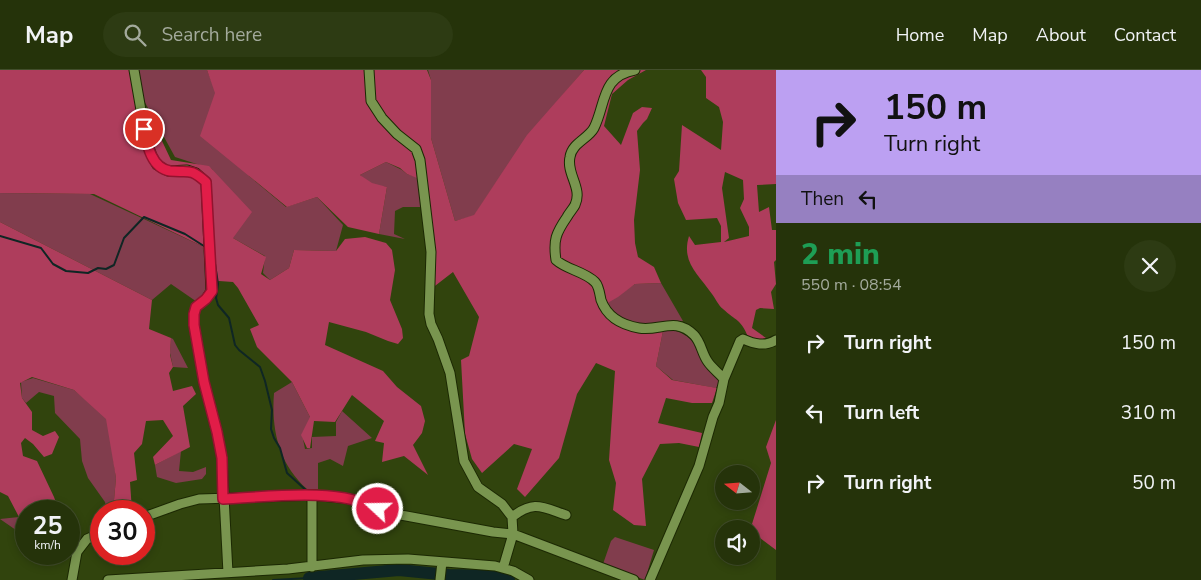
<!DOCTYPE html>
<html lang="en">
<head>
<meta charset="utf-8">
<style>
	body { margin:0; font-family:"Nunito Sans",sans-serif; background:#2d3b13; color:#f1f3f6; height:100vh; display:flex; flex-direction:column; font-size:19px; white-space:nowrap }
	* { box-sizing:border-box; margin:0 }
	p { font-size:16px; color:#a3aa9c }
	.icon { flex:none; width:28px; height:28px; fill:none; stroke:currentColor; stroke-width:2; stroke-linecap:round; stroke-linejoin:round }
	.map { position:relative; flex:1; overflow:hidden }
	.drawer { display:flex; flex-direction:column; background:#25330a; width:425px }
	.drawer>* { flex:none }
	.guide { background:#bca0f2; color:#111; overflow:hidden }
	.needle { width:32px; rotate:287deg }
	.controls { position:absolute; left:715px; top:395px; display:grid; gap:10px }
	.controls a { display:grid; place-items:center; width:45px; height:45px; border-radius:50%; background:#25330a; box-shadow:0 2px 8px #0003,0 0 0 1px #424e2b; font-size:25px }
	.speed { position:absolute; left:15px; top:430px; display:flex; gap:10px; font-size:25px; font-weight:700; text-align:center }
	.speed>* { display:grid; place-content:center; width:65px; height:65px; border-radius:50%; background:#25330a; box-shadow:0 2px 8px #0003,0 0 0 1px #424e2b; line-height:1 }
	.speed small { font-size:12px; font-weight:400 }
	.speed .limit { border:8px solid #d22; background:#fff; color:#111 }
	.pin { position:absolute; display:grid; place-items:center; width:42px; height:42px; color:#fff; margin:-21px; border:2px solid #fff; border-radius:50%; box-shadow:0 1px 5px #0007 }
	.me { position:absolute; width:55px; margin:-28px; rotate:291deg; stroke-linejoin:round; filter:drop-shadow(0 0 4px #0008) }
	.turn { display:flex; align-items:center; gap:18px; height:105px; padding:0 25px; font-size:22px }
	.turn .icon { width:65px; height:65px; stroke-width:2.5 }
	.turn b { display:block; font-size:35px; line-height:42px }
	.then { display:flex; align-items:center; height:48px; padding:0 25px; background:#0003; gap:10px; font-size:19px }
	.round { display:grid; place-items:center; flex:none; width:52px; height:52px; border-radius:26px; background:#2d3b13 }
	.headline { display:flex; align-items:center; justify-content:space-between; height:85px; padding:0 25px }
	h1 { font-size:30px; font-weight:800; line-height:38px; color:#1e9e55 }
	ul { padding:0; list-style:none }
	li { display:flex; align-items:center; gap:15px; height:70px; padding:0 25px }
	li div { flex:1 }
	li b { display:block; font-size:19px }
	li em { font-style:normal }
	header { display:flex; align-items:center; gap:30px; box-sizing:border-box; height:70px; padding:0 25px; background:#25330a; border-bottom:1px solid #424e2b }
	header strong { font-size:24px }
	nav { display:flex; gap:28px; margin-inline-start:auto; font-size:18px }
	.search { width:350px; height:45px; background:#2d3b13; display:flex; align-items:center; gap:12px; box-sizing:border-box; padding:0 18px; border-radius:28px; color:#a3aa9c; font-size:19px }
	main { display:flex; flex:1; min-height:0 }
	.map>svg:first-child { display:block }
</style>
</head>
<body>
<header>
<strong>Map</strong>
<div class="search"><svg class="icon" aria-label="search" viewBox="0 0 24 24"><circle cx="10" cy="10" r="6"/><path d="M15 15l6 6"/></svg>Search here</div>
<nav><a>Home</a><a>Map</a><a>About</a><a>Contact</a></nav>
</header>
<main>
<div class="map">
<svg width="776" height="510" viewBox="0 0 776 510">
	<rect width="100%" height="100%" fill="#31440d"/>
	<path fill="#813d4d" d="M135,0H207L249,106L286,137L317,127L343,155L336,181L294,180L289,198L270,210L263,203L265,186L233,168L212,99L175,87L137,18Z
		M428,0H584C544,46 507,94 474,146L455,151L431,68V10Z
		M386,92L402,100L407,104L417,107L422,112L424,137H403L395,141L394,164L405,169L379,164L387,117L371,115L360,105Z
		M0,123L90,124L202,176L215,215L200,234L171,214L152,230L0,152Z
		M661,213L683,251L641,259L624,254L603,235L635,214Z
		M669,259C673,260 677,261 681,263C696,270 711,293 722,307L716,318L673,310L656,296L663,261Z
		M171,268L173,269L188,298L173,297L170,283Z
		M33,308L74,320L108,348L116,408L113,441H107L105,432L88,408L82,391L80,369L55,343L54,326L39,322L26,333L22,328L21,312Z
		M292,312L311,349L302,364L305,379L312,378V367L336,366V352L342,341L372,368L348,376L343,396L330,389L318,393V419H307C279,394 271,360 274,323Z
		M181,381L179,401L193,402L206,397V404L202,409L176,413L157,407L155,395Z
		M19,447L26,452V467L0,449Z
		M615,467L654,480L645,510L603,494L611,471Z"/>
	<path fill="#ae3d5c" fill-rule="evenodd" d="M0,0H135L137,18L171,90L209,96L252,142L233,168L266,187L261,204L270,210L289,198L294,180L336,181L345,169L365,167L386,173L392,180L395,200L390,230L402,259L403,268L398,274L388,271L366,262L329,252L325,275L383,301L397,317L421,336L425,351L422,363L413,375L428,405L404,386L382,392L384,373L375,371L384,351L352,325L335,352L314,351L310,378H307L301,365L310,347L292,312L257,277L250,259L259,255L238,218L233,212L219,211L214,213L202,176L94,124L0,123Z
		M207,0H427L431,10V68L455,151L474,145L527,65L584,0H646L628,10L612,24L604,56L621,75L633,43L642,37L652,38L647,49L643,53L637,61L640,100L634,150L635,173L638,187L654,197L661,213L635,214L618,227L604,235L614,248L663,261L656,296L672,310L717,318L712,333H692L666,328L658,353L702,363L699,377L679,373L660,374L642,409L646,456L634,455L613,440L616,413L609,390L615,301L596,293L577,324L559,388L525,427L517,419L532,379L514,374L482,403L472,389L465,364L461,290L469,286L479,247L453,202L431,219L422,110L407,104L400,98L386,92L360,105L372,113L387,117L379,164L348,157L317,127L287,137L200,66L215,23Z
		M701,0H776V114L757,115L759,142L769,137L772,160H776V190L774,192L776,214L771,222L774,239L760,238L756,240L752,258L766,268L759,272L748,267C741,249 736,251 723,239C718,235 716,229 712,224C698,204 681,192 689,166L695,175L721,172V156L717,148L686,150L678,133L674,109L679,101L682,55L721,80L723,52L719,37L706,28V7ZM725,102L743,110L744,129L740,138L749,157V166L724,172L729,168L722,118Z
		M0,152L152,230L149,259L171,268L170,285L173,297L169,303L173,321L192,316L196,324L183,336L190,377L155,395L153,387L173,366L163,350L146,351L142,374L134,383L137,410L130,412L132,441H113L116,408L106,349L74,320L32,307L20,313L22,328L32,342V360L43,366L55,361L59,367L52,384L44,387L33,374L25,368L21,373L23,386L37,391L54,427L59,441H26V452L19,447L8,426L0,422Z
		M776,350V480L760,468L752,454L771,393L766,377Z"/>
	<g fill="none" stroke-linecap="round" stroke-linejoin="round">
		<path stroke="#0f2624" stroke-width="2" d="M0,166L41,178L53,194L66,201L88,203L98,198L106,199L114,195L124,168L144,147L185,164L207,178
			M214,187L218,214L216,228L218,235L229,248L235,275L239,280L260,297L265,311L272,340L271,359L274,368L280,378L287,403L308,422
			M273,510L309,508V498"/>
		<path stroke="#0f2624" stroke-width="12" d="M309,508L399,500L449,505L492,506L509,510"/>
		<defs>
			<path id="minor" d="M134,0L146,69L152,86L157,95L168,101L187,100L196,103L206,112L211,221L206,229L196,237L194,244V255L204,312L217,362L222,388L228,503
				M369,0L371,31L382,48L397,64L416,79L420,90L431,182L429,244L431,254L438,269L450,303L464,391L478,417L502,434L512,447L513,464L503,498
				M635,0C601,6 606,34 594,58C588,69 572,73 570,87C566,104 583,118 575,135C573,139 569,143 567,147C556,163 553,170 556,190C567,200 584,201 595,212C599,216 600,225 601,230C607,247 622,255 639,258C659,262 675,246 694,265C701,272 702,284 708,292C712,298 719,303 724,309
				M144,447L180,434L199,429L291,426L312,425L350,429L366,432L378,439L390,443L493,462L513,464L634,510
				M512,447C534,430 542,437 566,445
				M312,497V425
				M72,510L77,482L87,469L101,463
				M108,510L288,499L363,490L408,489L495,496L513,501L529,510
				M440,510L442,492
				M650,510L699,396L713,347L719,333L724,309L740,271L743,269C754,274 765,277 776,270"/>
		</defs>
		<use href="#minor" stroke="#1c2903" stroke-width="11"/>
		<use href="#minor" stroke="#79954f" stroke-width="9"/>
	</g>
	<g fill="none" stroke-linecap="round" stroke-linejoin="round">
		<defs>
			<path id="route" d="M144,59C147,74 151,98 170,101C189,103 189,97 206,112L212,221L206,229L196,237L194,244V255L204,312L217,362L222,388L223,429C267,427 339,417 378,439"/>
		</defs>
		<use href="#route" stroke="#92132f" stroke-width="12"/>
		<use href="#route" stroke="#e11d48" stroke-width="9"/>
	</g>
</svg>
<div class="controls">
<a><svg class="needle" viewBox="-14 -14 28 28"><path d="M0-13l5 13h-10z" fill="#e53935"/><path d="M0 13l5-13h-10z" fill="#a3aa9c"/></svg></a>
<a><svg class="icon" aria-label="sound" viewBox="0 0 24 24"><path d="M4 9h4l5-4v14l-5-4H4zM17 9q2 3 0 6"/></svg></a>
</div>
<div class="speed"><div>25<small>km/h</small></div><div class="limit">30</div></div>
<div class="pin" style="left:144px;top:59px;background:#d93025"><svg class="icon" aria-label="arrive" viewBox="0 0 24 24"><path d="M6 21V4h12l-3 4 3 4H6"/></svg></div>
<svg class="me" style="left:378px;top:439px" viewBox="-20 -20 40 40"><circle r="17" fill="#e11d48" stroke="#fff" stroke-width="3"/><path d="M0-11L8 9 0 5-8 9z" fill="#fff"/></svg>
</div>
<section class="drawer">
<div class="guide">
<div class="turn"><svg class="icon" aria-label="right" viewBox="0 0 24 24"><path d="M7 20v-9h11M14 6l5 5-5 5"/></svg><div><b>150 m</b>Turn right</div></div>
<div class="then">Then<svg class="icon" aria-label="left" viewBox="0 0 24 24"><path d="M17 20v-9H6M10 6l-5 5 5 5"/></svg></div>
</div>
<div class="headline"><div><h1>2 min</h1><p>550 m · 08:54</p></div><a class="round"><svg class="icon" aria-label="close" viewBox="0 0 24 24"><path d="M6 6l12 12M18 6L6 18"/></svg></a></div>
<ul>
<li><svg class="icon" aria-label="right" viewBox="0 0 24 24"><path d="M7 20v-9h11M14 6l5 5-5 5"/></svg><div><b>Turn right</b></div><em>150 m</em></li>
<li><svg class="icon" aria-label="left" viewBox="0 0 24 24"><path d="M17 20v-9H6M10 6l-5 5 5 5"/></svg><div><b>Turn left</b></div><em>310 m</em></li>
<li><svg class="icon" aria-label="right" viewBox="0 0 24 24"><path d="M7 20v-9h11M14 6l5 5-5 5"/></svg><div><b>Turn right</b></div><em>50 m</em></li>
</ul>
</section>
</main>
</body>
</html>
